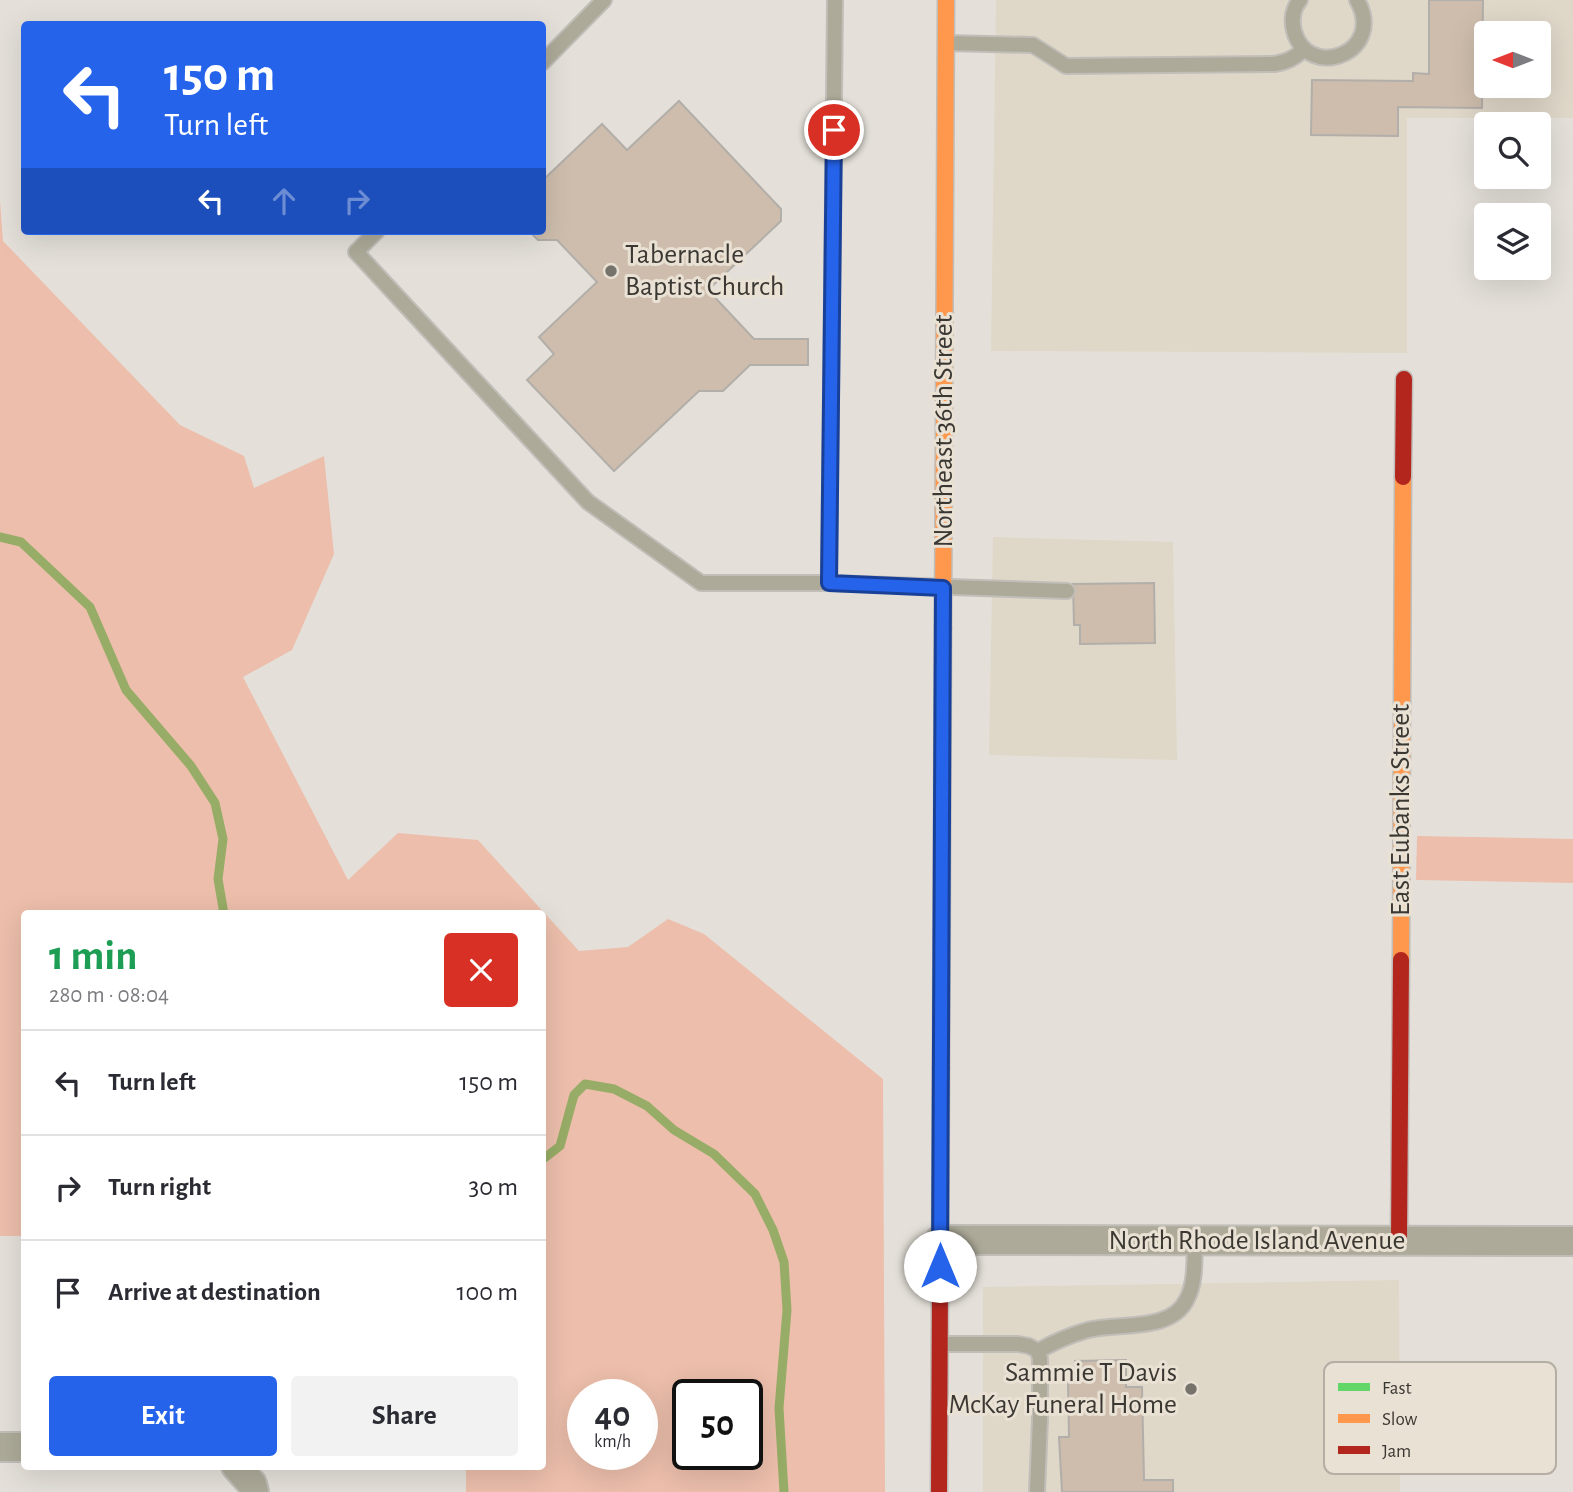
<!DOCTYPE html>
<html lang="en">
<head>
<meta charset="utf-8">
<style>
	body { margin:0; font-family:"Alegreya Sans",sans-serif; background:#f2f2f3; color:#2b2b33; height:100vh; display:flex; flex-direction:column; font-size:26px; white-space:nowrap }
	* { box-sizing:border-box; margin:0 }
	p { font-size:23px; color:#7c7c81 }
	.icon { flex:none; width:38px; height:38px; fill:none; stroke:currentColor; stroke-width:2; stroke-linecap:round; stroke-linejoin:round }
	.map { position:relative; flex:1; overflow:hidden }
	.side { position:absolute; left:21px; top:910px; width:525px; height:560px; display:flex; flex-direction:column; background:#fff; border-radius:7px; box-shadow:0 7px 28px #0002 }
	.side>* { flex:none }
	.hud { position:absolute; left:21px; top:21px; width:525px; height:214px; border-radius:7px; box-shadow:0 7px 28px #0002; background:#2563eb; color:#fff; overflow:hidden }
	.needle { width:46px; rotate:270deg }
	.fabs { position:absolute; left:1474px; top:21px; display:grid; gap:14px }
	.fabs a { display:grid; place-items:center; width:77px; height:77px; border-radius:7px; background:#fff; box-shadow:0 7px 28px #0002; font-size:35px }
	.speed { position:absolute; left:567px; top:1379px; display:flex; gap:14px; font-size:35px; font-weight:700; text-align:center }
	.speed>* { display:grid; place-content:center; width:91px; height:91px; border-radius:50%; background:#fff; box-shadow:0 7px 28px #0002; line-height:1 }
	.speed small { font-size:18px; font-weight:400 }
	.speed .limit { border:4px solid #111; border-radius:10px; background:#fff; color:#111 }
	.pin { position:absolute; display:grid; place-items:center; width:60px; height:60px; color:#fff; margin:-30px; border:4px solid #fff; border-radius:50%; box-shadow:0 2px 7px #0007 }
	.me { position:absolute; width:77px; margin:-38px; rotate:0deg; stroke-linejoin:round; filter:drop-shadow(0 0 5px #0008) }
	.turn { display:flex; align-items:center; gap:24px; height:147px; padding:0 28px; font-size:32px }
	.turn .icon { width:91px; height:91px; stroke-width:2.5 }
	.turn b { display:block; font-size:49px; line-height:60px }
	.lanes { display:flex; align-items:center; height:66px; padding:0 28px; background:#0003; justify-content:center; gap:35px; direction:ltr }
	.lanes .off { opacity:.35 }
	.round { display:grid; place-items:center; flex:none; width:74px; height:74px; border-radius:7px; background:#f2f2f3 }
	.head { display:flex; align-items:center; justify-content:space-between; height:119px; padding:0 28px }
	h1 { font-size:42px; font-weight:600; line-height:52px; color:#1e9e55 }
	.primary-button { display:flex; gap:14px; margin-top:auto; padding:14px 28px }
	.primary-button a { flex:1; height:80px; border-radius:7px; background:#2563eb; color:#fff; font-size:28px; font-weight:600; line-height:80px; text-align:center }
	.primary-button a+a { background:#f2f2f3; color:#2b2b33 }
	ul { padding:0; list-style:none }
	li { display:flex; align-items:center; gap:21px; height:105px; padding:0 28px; border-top:2px solid #e1e1e2 }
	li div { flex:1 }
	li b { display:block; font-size:26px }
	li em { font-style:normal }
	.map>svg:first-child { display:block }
</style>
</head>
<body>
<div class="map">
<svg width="1573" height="1492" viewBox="0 0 1573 1492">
	<rect width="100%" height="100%" fill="#e4e0d9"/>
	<path fill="#dfd7c8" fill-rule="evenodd" d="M996,0H1573V118H1407V353L991,351ZM1486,33H1538V86H1486Z
		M993,537L1173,542L1177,760L989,755Z
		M1399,1280L1400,1492H983V1287Z"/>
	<path fill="#ecbeab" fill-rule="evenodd" d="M0,201L3,241L180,425L244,456L254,488L324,456L334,554L292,650L243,677L348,880L398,833L478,840L579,951L628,947L668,919L704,934L883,1079L885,1492H466V1467L542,1466V914H24V1236H0ZM583,1395H642V1454H583ZM688,1395H747V1454H688Z
		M1417,836L1573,839V883L1416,880Z"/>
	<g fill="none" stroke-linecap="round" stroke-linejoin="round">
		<path stroke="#97ac66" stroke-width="9" d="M0,537L21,542L90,607L126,690L191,766L215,803L223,839L218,879L224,914
			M542,1160L560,1146L574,1095L585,1084L614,1089L647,1106L674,1130L714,1154L755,1194L773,1230L784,1262L787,1310L779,1408L784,1492"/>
	</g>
	<path fill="#cebdac" stroke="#b2aea9" stroke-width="2" d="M1429,0H1483L1482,108L1398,107V136L1311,135L1312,80L1413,81V73L1429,74Z
		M679,101L781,209V221L708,290L754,339H808V365H750L723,391H699L614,471L527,380L554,354L539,337L597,282L557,240H538L529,231H542V181L602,124L627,150Z
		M1154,583L1155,643L1080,644V625H1074L1073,584Z
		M1126,1360V1387H1142L1144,1480H1173V1492H1062L1059,1437H1069L1068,1380H1076L1075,1361Z"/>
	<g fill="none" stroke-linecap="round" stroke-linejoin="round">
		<defs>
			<path id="lane" d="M1300,0C1293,8 1291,20 1294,31C1308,82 1387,53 1357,0
				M947,43L1033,45L1066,66L1274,64C1287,62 1295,58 1304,49
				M542,63L604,0
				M377,231L356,252L588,502L701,583H829L1067,591
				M829,583L835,0
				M941,1344H1018L1029,1346L1038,1351L1040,1359V1419L1037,1492
				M1038,1351C1054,1342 1070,1335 1088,1330C1118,1322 1171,1333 1187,1299C1196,1282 1194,1260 1195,1241"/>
			<path id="street" d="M940,1240L1573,1241
				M0,1447H24
				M236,1466L252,1484L254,1492"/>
			<path id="fast" d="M941,1068L943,628"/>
			<path id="slow" d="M943,628L946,0
				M1401,960L1403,477"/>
			<path id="jam" d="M1403,477L1404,379
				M1399,1241L1401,960
				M939,1492L941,1068"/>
		</defs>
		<use href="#lane" stroke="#c1beb9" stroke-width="18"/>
		<use href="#street" stroke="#c1beb9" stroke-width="32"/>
		<use href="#fast" stroke="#c1beb9" stroke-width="19"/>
		<use href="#slow" stroke="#c1beb9" stroke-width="19"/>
		<use href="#jam" stroke="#c1beb9" stroke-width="19"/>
		<use href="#lane" stroke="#adaa99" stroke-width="14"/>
		<use href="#street" stroke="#adaa99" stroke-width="28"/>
		<use href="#fast" stroke="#63d668" stroke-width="16"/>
		<use href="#slow" stroke="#ff974d" stroke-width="16"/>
		<use href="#jam" stroke="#b3261e" stroke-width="16"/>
	</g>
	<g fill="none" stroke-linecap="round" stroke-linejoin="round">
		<defs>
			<path id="route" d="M834,130L829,583L943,588L940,1266"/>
		</defs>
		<use href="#route" stroke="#184099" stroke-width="18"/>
		<use href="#route" stroke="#2563eb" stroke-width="12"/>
	</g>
	<g fill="#76736d" stroke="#e9e1d4" stroke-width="2.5">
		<circle cx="611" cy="271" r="7"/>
		<circle cx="1191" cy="1389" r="7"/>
	</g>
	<g text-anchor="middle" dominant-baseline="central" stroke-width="6" stroke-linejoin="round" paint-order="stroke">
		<g font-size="28" fill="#3b3833" stroke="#e9e1d4" text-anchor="start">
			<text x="625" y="255">Tabernacle<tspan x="625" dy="32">Baptist Church</tspan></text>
			<text x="1177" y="1373" text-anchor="end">Sammie T Davis<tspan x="1177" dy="32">McKay Funeral Home</tspan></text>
		</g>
		<g font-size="28" fill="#3b3833" stroke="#e9e1d4">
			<text transform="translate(944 431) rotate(-90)">Northeast 36th Street</text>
			<text transform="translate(1401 810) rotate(-90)">East Eubanks Street</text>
			<text x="1257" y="1241">North Rhode Island Avenue</text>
		</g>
	</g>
	<rect x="1324" y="1362" width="232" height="112" rx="10" fill="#e9e1d4" stroke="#b5aea4" stroke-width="2"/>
	<rect x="1338" y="1383" width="32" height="8" fill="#63d668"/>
	<rect x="1338" y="1414" width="32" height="9" fill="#ff974d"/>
	<rect x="1338" y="1446" width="32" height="8" fill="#b3261e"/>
	<g font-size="19" fill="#3b3833">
		<text x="1382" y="1394">Fast</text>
		<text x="1382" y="1425">Slow</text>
		<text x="1382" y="1457">Jam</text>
	</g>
</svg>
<div class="fabs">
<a><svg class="needle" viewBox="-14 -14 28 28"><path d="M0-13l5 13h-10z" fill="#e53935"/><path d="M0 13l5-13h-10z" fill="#7c7c81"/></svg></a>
<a><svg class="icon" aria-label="search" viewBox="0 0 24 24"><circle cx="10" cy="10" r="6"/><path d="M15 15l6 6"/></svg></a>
<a><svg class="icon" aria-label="layers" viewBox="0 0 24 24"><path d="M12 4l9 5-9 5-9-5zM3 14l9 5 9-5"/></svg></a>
</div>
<div class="speed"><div>40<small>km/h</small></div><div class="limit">50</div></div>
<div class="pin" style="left:834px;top:130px;background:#d93025"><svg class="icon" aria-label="arrive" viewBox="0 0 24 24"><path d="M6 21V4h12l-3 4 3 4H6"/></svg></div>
<svg class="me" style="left:940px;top:1266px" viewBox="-20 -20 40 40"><circle r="19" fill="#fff"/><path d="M0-13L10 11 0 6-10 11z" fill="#2563eb"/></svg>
<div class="hud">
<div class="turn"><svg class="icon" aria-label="left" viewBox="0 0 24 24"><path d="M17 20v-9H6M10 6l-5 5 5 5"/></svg><div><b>150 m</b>Turn left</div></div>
<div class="lanes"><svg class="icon" aria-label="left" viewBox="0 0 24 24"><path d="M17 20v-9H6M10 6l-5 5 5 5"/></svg><svg class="icon off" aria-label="ahead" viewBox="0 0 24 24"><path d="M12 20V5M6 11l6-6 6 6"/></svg><svg class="icon off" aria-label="right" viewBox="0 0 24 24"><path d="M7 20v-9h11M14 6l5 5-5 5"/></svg></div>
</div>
<section class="side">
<div class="head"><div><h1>1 min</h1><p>280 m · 08:04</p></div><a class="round" style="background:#d93025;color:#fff"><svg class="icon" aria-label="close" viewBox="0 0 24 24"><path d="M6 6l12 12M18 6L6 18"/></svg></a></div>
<ul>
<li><svg class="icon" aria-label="left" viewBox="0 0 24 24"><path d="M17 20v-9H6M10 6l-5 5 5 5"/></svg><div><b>Turn left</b></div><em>150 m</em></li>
<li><svg class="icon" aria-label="right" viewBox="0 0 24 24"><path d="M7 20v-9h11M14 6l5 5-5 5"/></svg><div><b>Turn right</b></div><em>30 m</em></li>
<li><svg class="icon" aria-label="arrive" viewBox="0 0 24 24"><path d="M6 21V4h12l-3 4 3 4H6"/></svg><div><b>Arrive at destination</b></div><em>100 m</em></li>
</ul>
<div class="primary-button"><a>Exit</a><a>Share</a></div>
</section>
</div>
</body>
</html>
